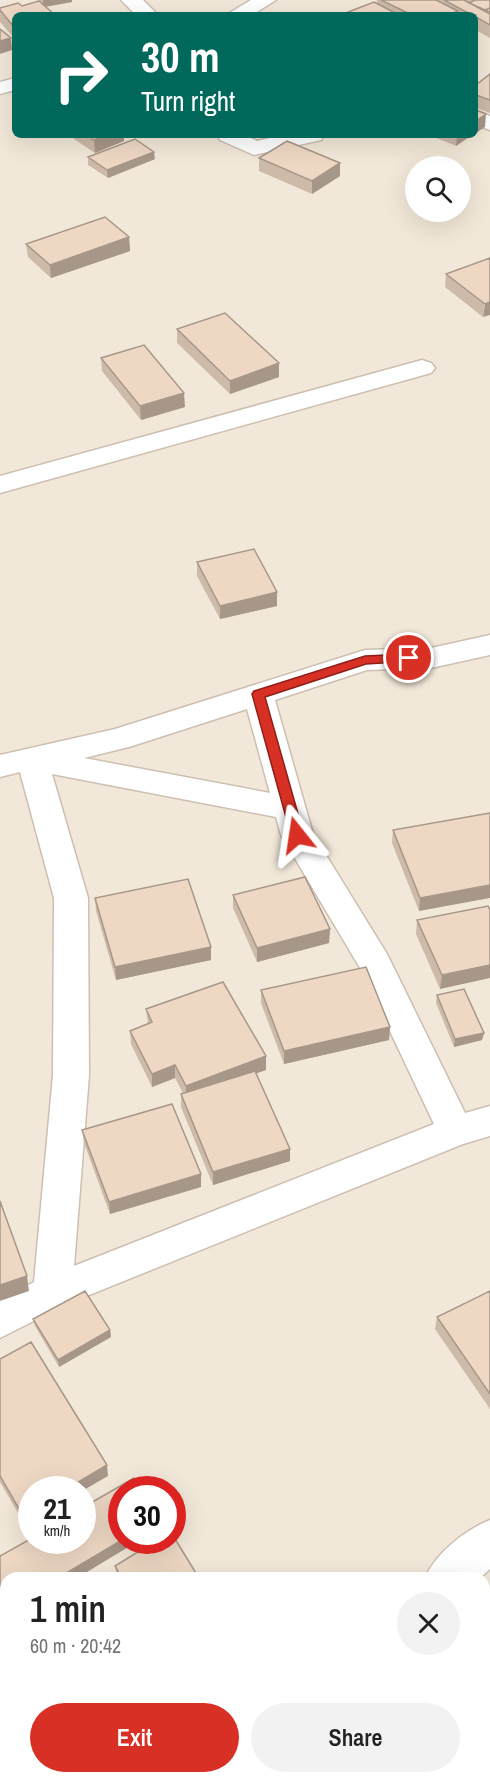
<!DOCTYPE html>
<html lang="en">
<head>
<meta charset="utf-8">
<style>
	body { margin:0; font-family:"Archivo Narrow",sans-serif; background:#f2f2f2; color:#222; height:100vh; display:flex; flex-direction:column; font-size:22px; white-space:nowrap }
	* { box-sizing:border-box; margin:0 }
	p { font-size:20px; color:#767676 }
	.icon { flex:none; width:33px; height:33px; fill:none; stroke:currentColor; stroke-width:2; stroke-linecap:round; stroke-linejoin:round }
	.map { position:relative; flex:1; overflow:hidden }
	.drawer { position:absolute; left:0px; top:1572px; width:490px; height:212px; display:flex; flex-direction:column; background:#fff; border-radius:18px 18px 0 0; box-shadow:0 6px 24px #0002 }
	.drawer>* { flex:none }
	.hud { position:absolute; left:12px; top:12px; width:466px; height:126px; border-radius:9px; box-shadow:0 6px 24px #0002; background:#00695c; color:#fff; overflow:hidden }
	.controls { position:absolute; left:405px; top:156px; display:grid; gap:12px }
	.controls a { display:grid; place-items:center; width:66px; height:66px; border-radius:50%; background:#fff; box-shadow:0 6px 24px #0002; font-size:30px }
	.speed { position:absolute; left:18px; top:1476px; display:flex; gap:12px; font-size:30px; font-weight:700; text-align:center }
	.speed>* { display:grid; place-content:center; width:78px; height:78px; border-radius:50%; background:#fff; box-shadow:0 6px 24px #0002; line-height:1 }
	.speed small { font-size:15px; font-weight:400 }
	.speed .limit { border:9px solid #d22; background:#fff; color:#111 }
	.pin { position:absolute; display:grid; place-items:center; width:51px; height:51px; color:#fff; margin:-26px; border:3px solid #fff; border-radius:50%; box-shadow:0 2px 6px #0007 }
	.me { position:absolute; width:66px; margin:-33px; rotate:345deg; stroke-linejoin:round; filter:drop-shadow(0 0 4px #0008) }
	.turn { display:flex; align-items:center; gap:21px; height:126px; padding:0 30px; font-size:27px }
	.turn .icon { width:78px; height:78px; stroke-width:2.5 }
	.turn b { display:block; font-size:42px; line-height:51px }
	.round { display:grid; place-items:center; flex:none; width:63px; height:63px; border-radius:32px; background:#f2f2f2 }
	.summary { display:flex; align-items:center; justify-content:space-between; height:102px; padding:0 30px }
	h1 { font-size:36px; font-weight:600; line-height:45px }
	.button { display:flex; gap:12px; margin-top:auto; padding:12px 30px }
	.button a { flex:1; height:69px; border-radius:36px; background:#d93025; color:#fff; font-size:24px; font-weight:600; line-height:69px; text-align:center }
	.button a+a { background:#f2f2f2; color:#222 }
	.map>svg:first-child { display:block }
</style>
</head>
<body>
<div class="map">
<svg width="490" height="1783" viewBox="0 0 490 1783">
	<rect width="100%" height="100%" fill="#fbf6eb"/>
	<path fill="#f2e8d9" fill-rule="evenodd" d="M0,0H490V1783H0ZM15,15H476V135H15ZM416,166H460V212H416ZM32,1490H82V1540H32ZM122,1490H172V1540H122ZM6,1578H484V1778H6Z"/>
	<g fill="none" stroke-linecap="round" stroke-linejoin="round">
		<defs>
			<path id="minor" d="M121,0H143L158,15H136Z
				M476,111L490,116V130L476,125Z
				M217,135H245L257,141L283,135H324L321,140L254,155L220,140Z
				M422,360L431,363L435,368L431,373L0,493V476Z
				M490,635V655L431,668L367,670L275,700L313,834L387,954L465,1113L490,1106V1136L463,1144L67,1304L0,1338V1300L34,1282L53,1075L54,898L20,772L0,777V755L115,729L365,650L431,648ZM247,709L270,793L84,758L129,747ZM52,774L276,817L281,835L360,968L434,1124L74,1266L89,1075L88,898Z
				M490,1520V1569L480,1578H425C436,1553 465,1530 490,1520Z
				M140,1778H194L192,1783H138Z"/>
			<path id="tertiary" d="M251,0H276L252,15H226Z
				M15,78V90L0,94V82Z"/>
		</defs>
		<use href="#minor" stroke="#cdbfb1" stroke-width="3"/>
		<use href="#tertiary" stroke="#cdbfb1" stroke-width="3"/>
		<use href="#minor" fill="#fff" fill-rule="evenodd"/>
		<use href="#tertiary" fill="#fff" fill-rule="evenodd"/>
	</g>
	<path fill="#cdbaa9" d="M37,0H72V2L46,7L15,15V39L0,22V8L22,6L38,1Z
		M377,0H490V38L476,30V15H343L377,4Z
		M490,74V113L476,108V85Z
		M68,135H124V141L95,153Z
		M429,135H472L456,146Z
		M88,157L155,159L108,178L88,165Z
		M259,158L340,163V176L312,194L259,171Z
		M129,237L130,251L51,278L28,257L26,244Z
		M490,258L483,317L445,287L446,274Z
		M177,329L279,377L230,394L177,343Z
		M101,358L185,407L141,420L102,371Z
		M197,562L277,606L220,619L197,576Z
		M490,813L419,911L392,843L393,830Z
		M233,895L330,929L329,943L257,962L233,908Z
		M95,898L211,947V960L116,980L96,911Z
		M488,906L440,989L416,934L417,920Z
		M261,990L390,1027L389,1040L284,1064L261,1003Z
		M437,995L484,1033L482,1040L454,1047L436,1003Z
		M146,1009L266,1056V1070L256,1073L290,1161L213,1185L181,1107V1094L183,1093L175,1078L152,1087L131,1044L130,1031L148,1024Z
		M82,1130L201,1174V1187L110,1214L84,1143Z
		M490,1291V1409L435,1329L437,1317Z
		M33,1319L110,1330L111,1337L59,1367L35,1326Z
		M0,1359L108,1476L32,1490V1521L25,1525L0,1482Z
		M115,1566L199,1578H117Z
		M472,1778H484L490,1783H476Z"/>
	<path fill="#a79789" d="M43,0H72V2L43,7Z
		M458,11L457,15H447Z
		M11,38L12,50L0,54V41Z
		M486,114L485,127L476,133V121Z
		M106,135H124V141L95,153L94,140Z
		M457,135H472L456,146Z
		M154,152L155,159L108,178L107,170Z
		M340,163V176L312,194V181Z
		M129,237L130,251L51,278L50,265Z
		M490,302V315L483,317L485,304Z
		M279,363V377L230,394V381Z
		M184,393L185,407L141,420L140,406Z
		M277,592V606L220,619V606Z
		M490,885V898L419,911L420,898Z
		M330,929L329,943L257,962V948Z
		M211,947V960L116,980L115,967Z
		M490,965V978L440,989L442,975Z
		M390,1027L389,1040L284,1064V1051Z
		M484,1033L482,1040L454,1047L455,1039Z
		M266,1056V1070L186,1099V1086Z
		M175,1065V1078L152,1087V1074Z
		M290,1149V1161L213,1185V1172Z
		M201,1174V1187L110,1214L109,1202Z
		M27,1276L29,1291L0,1301V1285Z
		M110,1330L111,1337L59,1367L58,1360Z
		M107,1465L108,1476L82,1491V1490H65Z
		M32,1509V1521L25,1525L22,1514Z
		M122,1540H140L77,1578H58Z
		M6,1609V1621L0,1624V1613Z
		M490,1726V1733L484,1738V1731Z"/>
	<path fill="#eed8c4" stroke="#a79789" stroke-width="1.5" d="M381,0H436L458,11L447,15H412Z
		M444,0H464L490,14V25L476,17V15H472Z
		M475,0H490V8L485,10L469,3Z
		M39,1L55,15H15L14,27L0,10V8L18,3L22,6Z
		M374,2L399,15L343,14Z
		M490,8V12L485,10Z
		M0,29L11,38L0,41Z
		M490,74V100L476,95V85Z
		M476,110L486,114L476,121Z
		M87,135H106L94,140Z
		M135,139L154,152L107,170L88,157Z
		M287,141L340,163L312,181L259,158Z
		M105,217L129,237L50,265L26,244Z
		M490,258V302L485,304L446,274Z
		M225,313L279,363L230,381L177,329Z
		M144,345L184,393L140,406L101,358Z
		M254,549L277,592L220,606L197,562Z
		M490,813V885L420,898L393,830Z
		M305,877L330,929L257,948L233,895Z
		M188,879L211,947L115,967L95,898Z
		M488,906L490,910V965L442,975L417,920Z
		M366,967L390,1027L284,1051L261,990Z
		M223,982L266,1056L186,1086L175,1065L152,1074L130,1031L152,1022L146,1009Z
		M464,989L484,1033L455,1039L437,995Z
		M255,1071L290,1149L213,1172L181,1094Z
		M172,1104L201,1174L109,1202L82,1130Z
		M0,1201L27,1276L0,1285Z
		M85,1291L110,1330L58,1360L33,1319Z
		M490,1291V1394L437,1317Z
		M31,1342L107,1465L65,1490H32V1509L22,1514L0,1476V1359Z
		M134,1478L141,1490H122V1540L58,1578H6V1609L0,1613V1556L32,1538V1540H82V1508Z
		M172,1534L199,1578H122L115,1566L157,1540H172Z
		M490,1655V1726L484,1731V1661Z
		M490,1753V1783H489L484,1778V1759Z
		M346,1778H422L426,1783H338Z"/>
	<path fill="#d93025" stroke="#8d1f18" stroke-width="1.5" d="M409,654L413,655V661L366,664L265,697L304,835L297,840L292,839L252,694L254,691L365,656Z"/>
</svg>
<div class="controls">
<a><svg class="icon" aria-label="search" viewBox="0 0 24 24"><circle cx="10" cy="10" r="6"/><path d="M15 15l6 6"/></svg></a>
</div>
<div class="speed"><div>21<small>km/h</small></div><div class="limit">30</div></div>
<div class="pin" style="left:409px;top:658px;background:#d93025"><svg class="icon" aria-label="arrive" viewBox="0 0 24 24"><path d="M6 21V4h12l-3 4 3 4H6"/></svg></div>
<svg class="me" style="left:297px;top:835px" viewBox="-20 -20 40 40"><path d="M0-17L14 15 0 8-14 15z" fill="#d93025" stroke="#fff" stroke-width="4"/></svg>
<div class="hud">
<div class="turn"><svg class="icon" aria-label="right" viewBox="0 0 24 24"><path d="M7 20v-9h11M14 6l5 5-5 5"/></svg><div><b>30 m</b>Turn right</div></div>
</div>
<section class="drawer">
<div class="summary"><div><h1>1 min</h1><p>60 m · 20:42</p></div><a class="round"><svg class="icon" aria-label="close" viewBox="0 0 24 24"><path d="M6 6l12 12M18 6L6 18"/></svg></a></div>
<div class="button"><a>Exit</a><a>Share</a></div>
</section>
</div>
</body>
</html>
